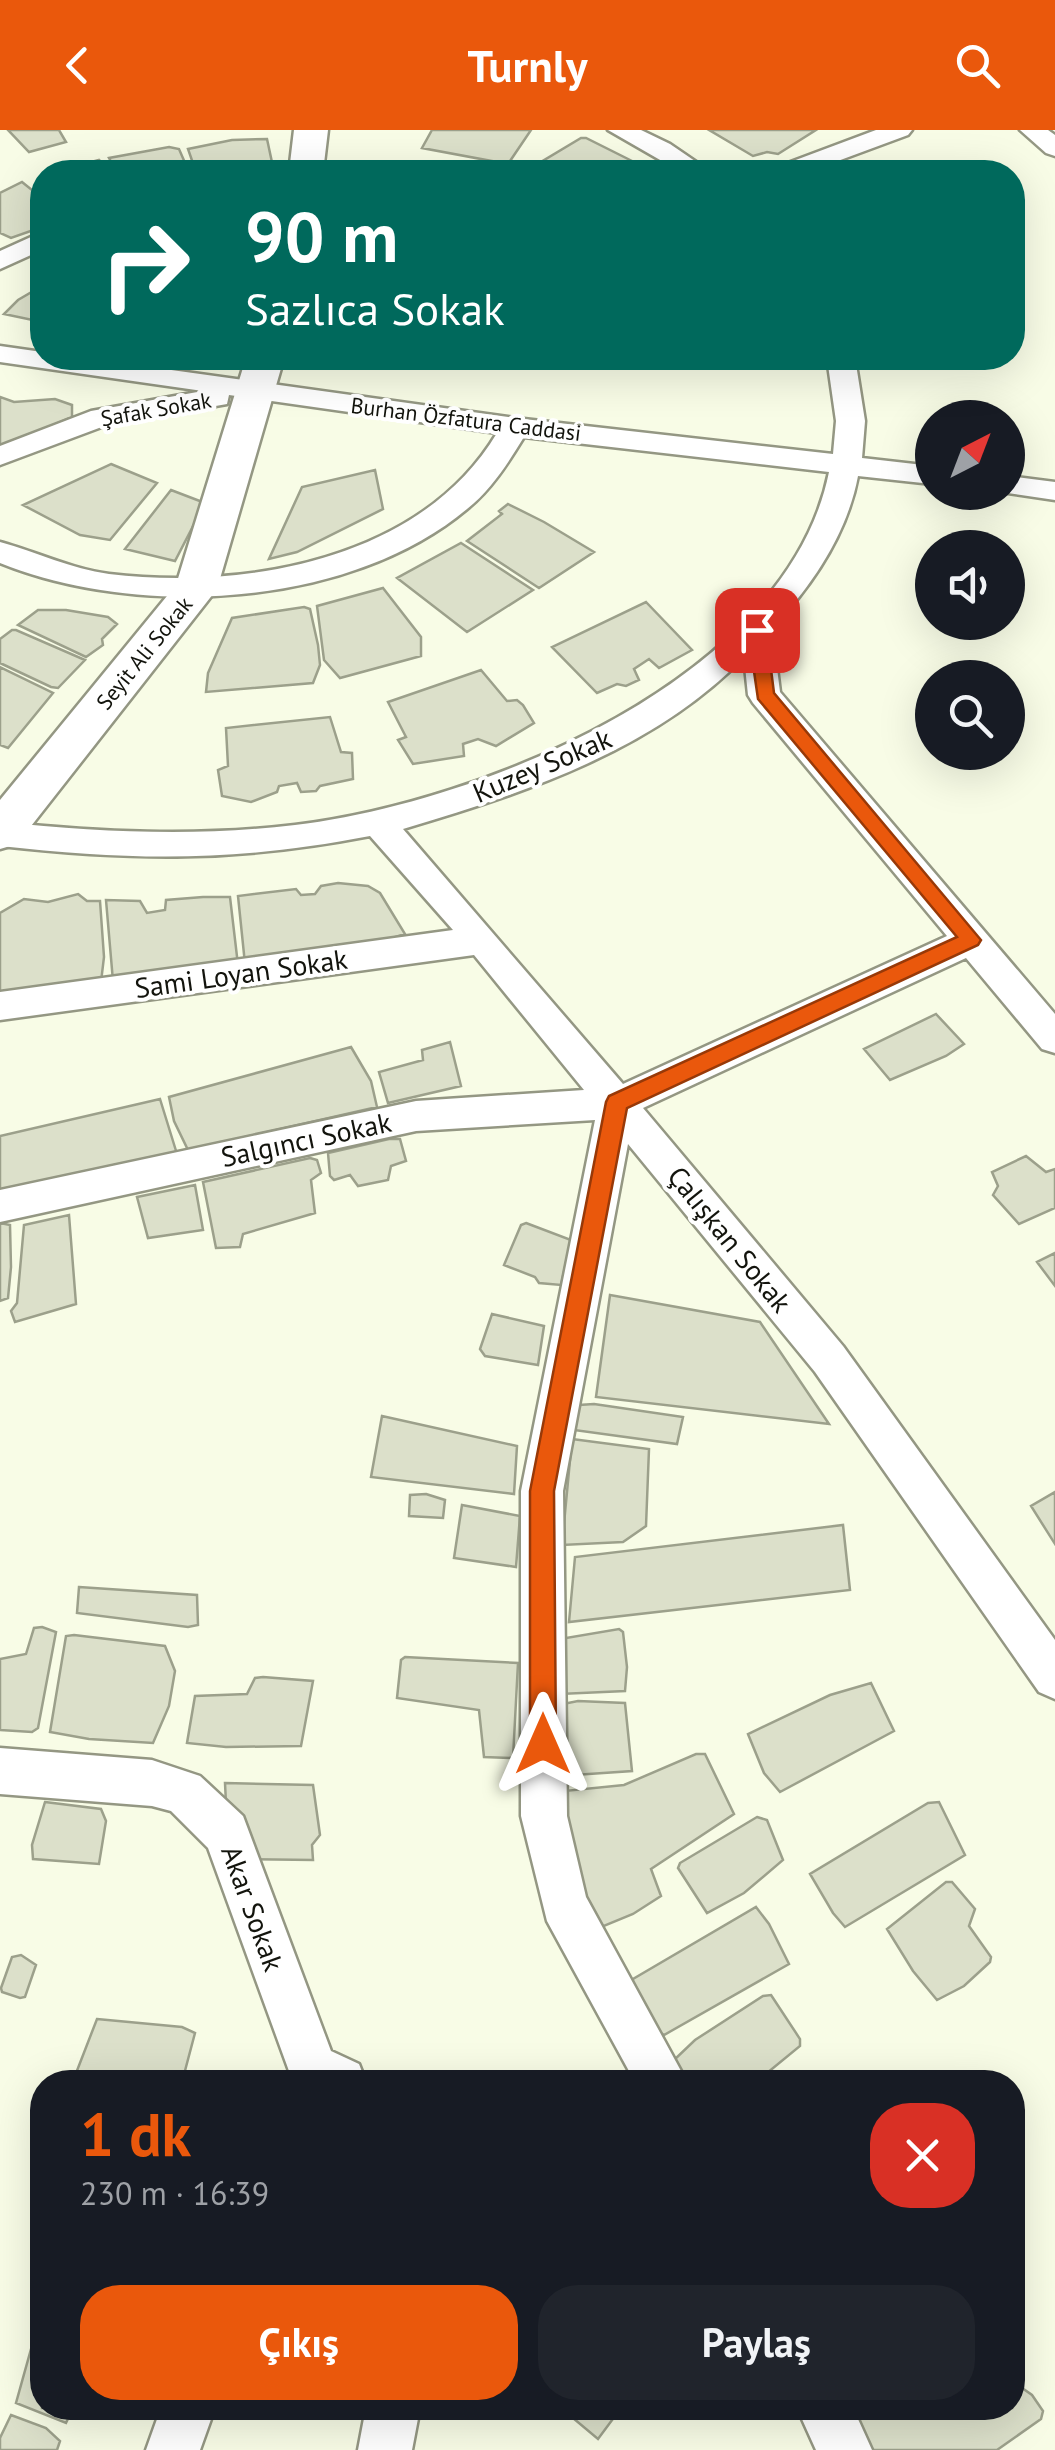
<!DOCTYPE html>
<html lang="tr">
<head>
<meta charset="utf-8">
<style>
	body { margin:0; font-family:"PT Sans",sans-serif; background:#20242c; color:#f1f3f6; height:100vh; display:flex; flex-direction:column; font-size:38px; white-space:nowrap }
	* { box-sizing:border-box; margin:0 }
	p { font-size:32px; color:#9ea1a6 }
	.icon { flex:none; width:55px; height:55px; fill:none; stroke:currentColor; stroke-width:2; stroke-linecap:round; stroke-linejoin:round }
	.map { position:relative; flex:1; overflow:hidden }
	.drawer { position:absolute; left:30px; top:1940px; width:995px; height:350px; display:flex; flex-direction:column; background:#171b24; border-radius:40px; box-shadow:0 10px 40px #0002 }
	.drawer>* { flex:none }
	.hud { position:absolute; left:30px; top:30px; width:995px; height:210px; border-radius:40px; box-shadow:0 10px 40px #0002; background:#00695c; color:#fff; overflow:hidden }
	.needle { width:65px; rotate:42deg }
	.buttons { position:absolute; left:915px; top:270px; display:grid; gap:20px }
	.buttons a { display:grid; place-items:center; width:110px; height:110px; border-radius:50%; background:#171b24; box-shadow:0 10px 40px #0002; font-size:50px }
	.pin { position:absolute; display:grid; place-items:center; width:85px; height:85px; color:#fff; margin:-42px; border-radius:20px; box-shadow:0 5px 15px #0006 }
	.me { position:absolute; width:110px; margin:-55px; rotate:0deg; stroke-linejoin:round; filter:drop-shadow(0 0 8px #0008) }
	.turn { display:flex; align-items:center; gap:35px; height:210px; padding:0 50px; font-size:45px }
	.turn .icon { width:130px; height:130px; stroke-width:2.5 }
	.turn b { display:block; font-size:70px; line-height:85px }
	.round { display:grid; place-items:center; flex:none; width:105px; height:105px; border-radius:40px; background:#20242c }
	.head { display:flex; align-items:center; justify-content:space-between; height:170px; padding:0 50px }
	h1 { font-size:60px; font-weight:700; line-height:75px; color:#ea580c }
	.button { display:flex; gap:20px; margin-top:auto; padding:20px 50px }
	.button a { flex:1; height:115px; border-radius:40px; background:#ea580c; color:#fff; font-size:40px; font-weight:700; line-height:115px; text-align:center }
	.button a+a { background:#20242c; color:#f1f3f6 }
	header { display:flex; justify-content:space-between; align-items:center; height:130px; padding:0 50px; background:#ea580c; color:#fff; font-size:45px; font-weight:700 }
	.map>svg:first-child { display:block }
</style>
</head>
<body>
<header><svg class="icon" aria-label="back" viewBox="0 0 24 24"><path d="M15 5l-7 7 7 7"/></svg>Turnly<svg class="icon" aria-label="search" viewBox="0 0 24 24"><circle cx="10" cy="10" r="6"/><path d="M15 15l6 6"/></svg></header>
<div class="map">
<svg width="1055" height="2320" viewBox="0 0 1055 2320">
	<rect width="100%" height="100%" fill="#f8fce6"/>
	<path fill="#dce0ca" stroke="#9ca08b" stroke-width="2.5" d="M8,0H59L66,12L29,22Z
		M432,0H531L508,34L422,18Z
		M709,0H816L778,24L767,22L753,26Z
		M581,8H586L654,42H539L531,38Z
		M267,9L273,37L265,42H196L188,19L232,10Z
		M169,17L179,19L189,42H117L109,28Z
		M99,30L111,42H55L58,41Z
		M22,52L42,68V97L11,108L0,103V63Z
		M42,156V192L4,184L18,170Z
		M0,267L14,272L55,269L72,275V287L0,318Z
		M111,334L157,353L110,410L80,405L23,375Z
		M375,340L383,379L297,422L269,429L302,357Z
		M171,360L205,373L175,431L125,419Z
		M508,374L544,392L594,422L539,458L467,411L502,384L499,381Z
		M461,413L533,460L467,502L397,448Z
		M383,458L421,507V526L340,548L324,530L317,476Z
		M646,472L692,520L659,538L649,529L634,539L639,550L626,556L617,554L597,563L552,517Z
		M304,477L310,479L318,515L320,535L313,553L206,562L208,543L232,488Z
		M38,480H66L108,487L117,494L102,509L103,515L86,527L18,495Z
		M12,500H16L85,530L58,558L51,557L0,533V509Z
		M0,537L53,563L8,618L0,615Z
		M481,540L507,571L517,570L523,575L534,593L496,616L478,609L463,614L464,626L413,634L398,610L406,607L388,572Z
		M330,587L341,622L352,623L353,649L320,656L316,661L301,662L297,653L279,656L277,662L251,672L222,666L218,640L228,636L226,598Z
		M338,753L368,756L380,763L405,804L335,826L245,834L238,766L296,759L301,765L315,764L321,756Z
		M78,764L87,771H100L104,827L101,852L0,868V783L24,769L48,772Z
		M203,767H230L238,835L113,851L106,770L140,771L147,783L165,780L166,770Z
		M936,884L964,914L946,926L890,950L864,919Z
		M450,912L461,956L388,973L379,942L423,930L422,920Z
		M351,917L371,951L377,977L188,1020L174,991L169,967Z
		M160,969L177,1024L0,1067V1006Z
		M389,1009H400L406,1031L391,1036L388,1050L358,1056L350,1045L334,1050L330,1046L328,1023Z
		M1026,1026L1046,1042L1055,1039V1078L1019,1094L993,1065L998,1056L992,1042Z
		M310,1028L317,1030L321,1043L311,1050L315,1083L243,1104L240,1117L216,1118L203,1052Z
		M195,1055L203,1100L148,1108L137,1067Z
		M69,1085L76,1174L15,1192L11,1181L17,1173L24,1095Z
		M0,1093L10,1095L11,1137L8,1168L0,1171Z
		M526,1093L571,1110L561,1155L539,1153L535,1147L504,1135L521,1095Z
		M1055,1123V1156L1037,1132Z
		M610,1165L760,1192L829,1294L596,1267Z
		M492,1184L544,1196L538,1235L485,1226L480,1219Z
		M594,1274L683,1287L677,1314L574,1300L579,1275Z
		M382,1286L517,1316L514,1364L371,1347Z
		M572,1309L649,1319L646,1396L623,1412L562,1415Z
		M1055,1362V1414L1031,1376Z
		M426,1364L445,1370L443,1388L409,1386L410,1365Z
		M462,1375L520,1386L516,1437L454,1428Z
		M843,1395L850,1460L569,1492L575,1427Z
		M79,1457L197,1465L198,1495L188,1497L77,1483Z
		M42,1497L56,1502L38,1598L32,1602L0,1600V1529L26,1524L34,1498Z
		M619,1499L623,1502L627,1537L625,1561L560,1564V1509Z
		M74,1505L165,1516L175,1541L169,1576L153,1613L89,1609L50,1602L66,1506Z
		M405,1527L518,1533L513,1628L484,1627L479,1580L397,1568L401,1530Z
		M263,1547L313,1551L301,1616L226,1617L187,1613L195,1566L247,1564L255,1548Z
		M871,1553L894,1601L780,1662L764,1643L748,1604L830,1565Z
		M578,1571L625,1573L632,1641L560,1646L558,1575Z
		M696,1624H705L734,1684L651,1739L661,1766L633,1784L599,1798L569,1739L564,1661L624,1655Z
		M225,1653L313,1655L320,1705L312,1715L313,1730L243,1729L227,1694Z
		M45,1672L101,1679L106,1691L99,1734L33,1729L32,1715Z
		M939,1672L965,1725L845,1797L833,1783L810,1744L928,1673Z
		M757,1687L767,1690L783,1730L744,1763L707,1783L678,1738L680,1733Z
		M946,1752H952L975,1779L969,1796L991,1827L990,1832L964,1856L937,1870L913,1841L887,1799Z
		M756,1777L769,1794L789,1834L664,1905L655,1900L632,1857L633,1849Z
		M21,1825L36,1835L25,1867L20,1868L2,1862L1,1858L12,1827Z
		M771,1865L800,1909V1916L756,1952H686L674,1930L695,1910L763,1866Z
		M97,1889L182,1897L195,1903L182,1952L73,1951Z
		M38,2194L42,2195V2278H73L66,2293L16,2273Z
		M1012,2251L1032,2265L1043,2281L1041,2289L997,2320H861L836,2278H1012Z
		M561,2278H621L598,2309Z
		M11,2285L46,2298L60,2311L57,2320H0V2308Z"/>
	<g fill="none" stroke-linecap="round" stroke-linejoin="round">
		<defs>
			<path id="street" d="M608,0H641L670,14L711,42H681Z
				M876,0H912L908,5L808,42H773L777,37Z
				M1020,0H1048L1055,5V26L1046,23Z
				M42,102V120L0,139V121Z
				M0,216L42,222V228H85L515,288L833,324L836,291L827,228H855L865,291L862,328L932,336V354L858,346C847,404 812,456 772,498L780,562L1055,884V923L1042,919L966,828L643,978L843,1216L1055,1510V1569L1039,1562L815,1242L628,1014L563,1361L567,1686L586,1767L687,1952H635L547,1791L521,1686V1361L595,990L416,1001L0,1092V1060L416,971L584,960L474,825L0,890V862L453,800L370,706C235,732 136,731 0,716V692C100,702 195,707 295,695C482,672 787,550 829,342L524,307C508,333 491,360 467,379C349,478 138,489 0,433V412C37,422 71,439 109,444C246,460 421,430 497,303L229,265L227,274L107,295L0,335V316L91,281L203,261L0,232ZM744,527L748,565L753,573L947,806L623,954L403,699C522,664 655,620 744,527Z
				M1008,346L1055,352V370L1001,362H1008Z
				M0,1618L152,1630L200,1646L243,1686L331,1921L359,1934L366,1952H293L208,1718L171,1681L152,1676L0,1664Z
				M161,2278H215L200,2320H146Z
				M366,2278H420L412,2320H358Z
				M797,2278H853L872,2320H816Z"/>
			<path id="secondary" d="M294,0H328L323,42H289Z
				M246,228H284L217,459L17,714L0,719V670L176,455Z"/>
		</defs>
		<use href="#street" stroke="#949783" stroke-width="5"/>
		<use href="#secondary" stroke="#949783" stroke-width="5"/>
		<use href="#street" fill="#fff" fill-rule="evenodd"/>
		<use href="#secondary" fill="#fff" fill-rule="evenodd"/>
	</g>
	<path fill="#ea580c" stroke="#983908" stroke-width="2.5" d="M757,494L766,500L774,563L981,810L978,815L627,978L554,1361L556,1614L552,1623L543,1627L534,1623L530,1614V1361L606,972L609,966L957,807L758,569L748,500Z"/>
	<g text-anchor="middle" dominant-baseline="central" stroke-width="8" stroke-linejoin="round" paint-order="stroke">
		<g font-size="22" fill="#13140d" stroke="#fff">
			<text transform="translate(156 279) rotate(-10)">Şafak Sokak</text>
			<text transform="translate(466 289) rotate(7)">Burhan Özfatura Caddasi</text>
			<text transform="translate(144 523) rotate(-51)">Seyit Ali Sokak</text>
		</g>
		<g font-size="28" fill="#13140d" stroke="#fff">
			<text transform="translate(542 635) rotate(-23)">Kuzey Sokak</text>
			<text transform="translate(241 843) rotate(-8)">Sami Loyan Sokak</text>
			<text transform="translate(306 1009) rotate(-12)">Salgıncı Sokak</text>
			<text transform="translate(730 1109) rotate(51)">Çalışkan Sokak</text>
			<text transform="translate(253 1778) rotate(70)">Akar Sokak</text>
		</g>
	</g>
</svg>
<div class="buttons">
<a><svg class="needle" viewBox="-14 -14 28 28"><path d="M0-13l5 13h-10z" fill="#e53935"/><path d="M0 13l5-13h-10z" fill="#9ea1a6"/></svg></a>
<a><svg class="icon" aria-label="sound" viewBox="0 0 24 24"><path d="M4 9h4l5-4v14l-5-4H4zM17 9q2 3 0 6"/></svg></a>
<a><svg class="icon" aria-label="search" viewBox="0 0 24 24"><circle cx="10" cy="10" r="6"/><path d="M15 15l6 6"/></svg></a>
</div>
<div class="pin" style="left:757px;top:500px;background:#d93025"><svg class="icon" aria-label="arrive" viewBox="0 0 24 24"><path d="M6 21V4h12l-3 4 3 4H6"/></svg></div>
<svg class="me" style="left:543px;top:1614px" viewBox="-20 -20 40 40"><path d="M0-17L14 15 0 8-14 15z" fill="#ea580c" stroke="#fff" stroke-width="4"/></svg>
<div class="hud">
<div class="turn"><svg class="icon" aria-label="right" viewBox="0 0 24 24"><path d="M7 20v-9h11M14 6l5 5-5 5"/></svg><div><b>90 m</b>Sazlıca Sokak</div></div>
</div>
<section class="drawer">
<div class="head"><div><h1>1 dk</h1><p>230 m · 16:39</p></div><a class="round" style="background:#d93025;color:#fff"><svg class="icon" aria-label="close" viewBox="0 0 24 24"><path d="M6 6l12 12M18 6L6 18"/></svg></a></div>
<div class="button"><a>Çıkış</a><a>Paylaş</a></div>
</section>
</div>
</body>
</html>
